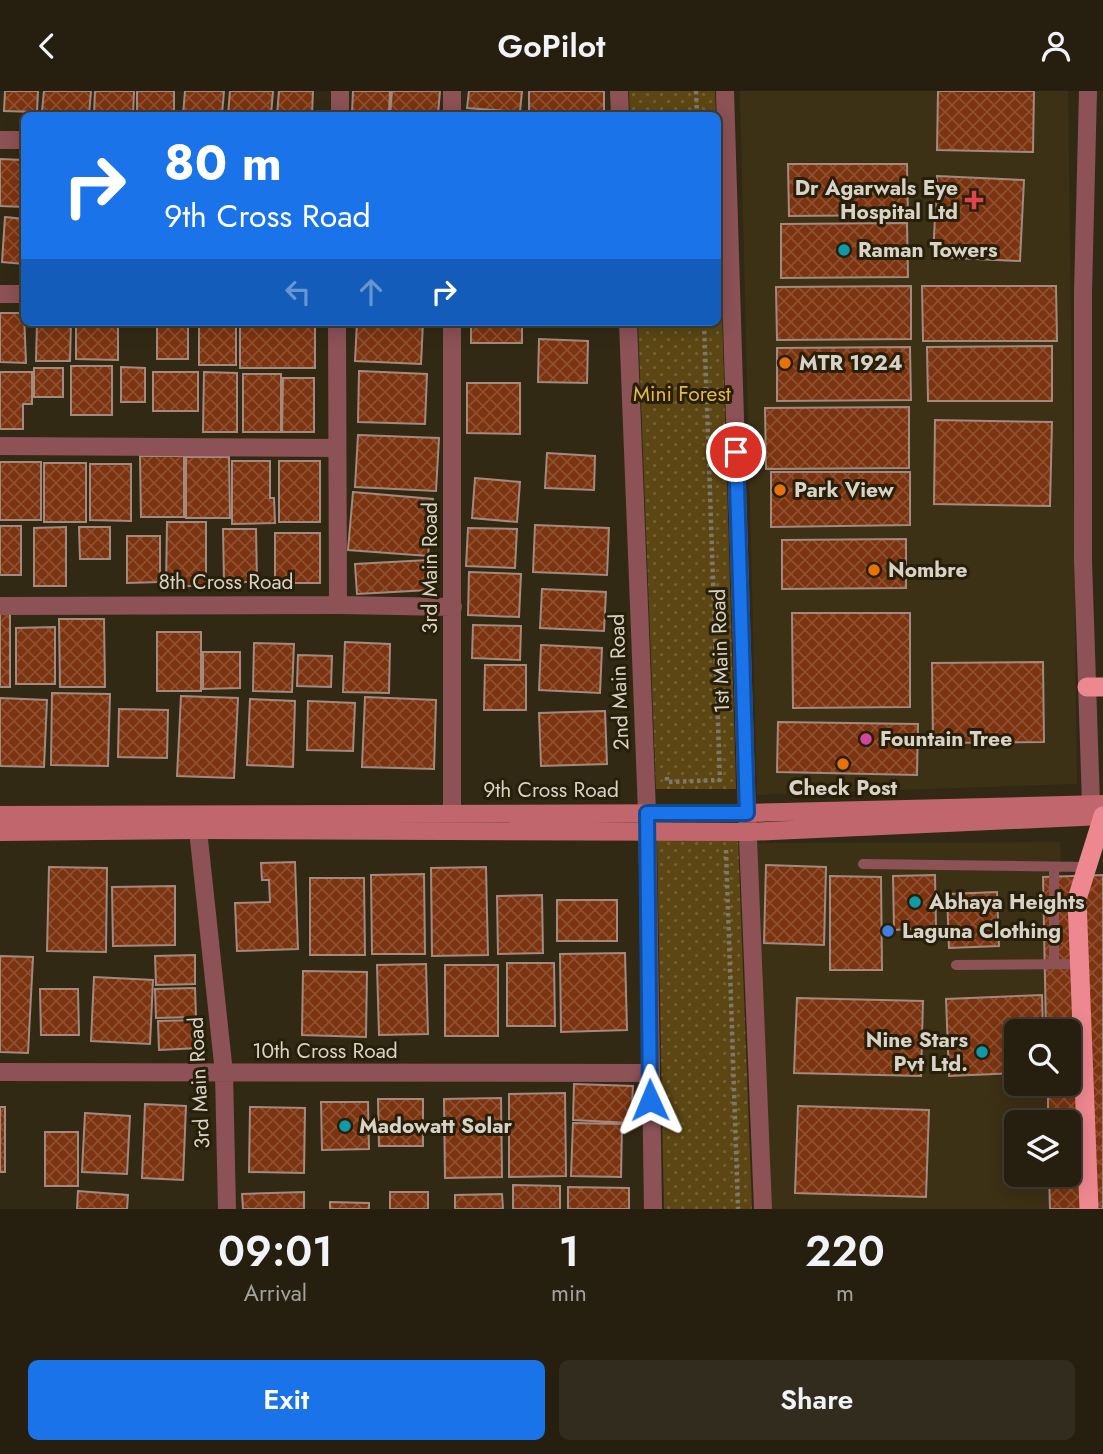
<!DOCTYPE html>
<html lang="en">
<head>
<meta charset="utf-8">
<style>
	body { margin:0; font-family:Jost,sans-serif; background:#322c1e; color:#f1f3f6; height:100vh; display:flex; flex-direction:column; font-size:26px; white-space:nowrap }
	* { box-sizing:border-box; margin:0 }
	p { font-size:23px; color:#a4a29f }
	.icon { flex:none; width:38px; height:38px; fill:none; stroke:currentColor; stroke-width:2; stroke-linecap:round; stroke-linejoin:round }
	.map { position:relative; height:1118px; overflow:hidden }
	.panel { display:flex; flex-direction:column; background:#261f10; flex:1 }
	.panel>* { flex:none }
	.guide { position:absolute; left:21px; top:21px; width:700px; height:214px; border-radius:10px; box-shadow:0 4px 18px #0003,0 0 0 2px #423d30; background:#1a73e8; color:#fff; overflow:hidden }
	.fabs { position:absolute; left:1004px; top:928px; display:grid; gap:14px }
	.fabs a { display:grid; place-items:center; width:77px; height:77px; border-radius:10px; background:#261f10; box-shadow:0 4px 18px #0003,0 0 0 2px #423d30; font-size:35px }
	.pin { position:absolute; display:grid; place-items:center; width:60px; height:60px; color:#fff; margin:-30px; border:4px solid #fff; border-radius:50%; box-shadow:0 2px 7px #0007 }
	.me { position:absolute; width:77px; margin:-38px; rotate:359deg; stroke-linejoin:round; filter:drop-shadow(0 0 5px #0008) }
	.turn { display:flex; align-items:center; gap:24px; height:147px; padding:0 28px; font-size:32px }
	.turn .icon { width:91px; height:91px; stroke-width:2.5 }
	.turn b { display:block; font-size:49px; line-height:60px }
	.lanes { display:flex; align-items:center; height:66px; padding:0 28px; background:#0003; justify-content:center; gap:35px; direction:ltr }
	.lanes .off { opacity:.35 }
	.eta { display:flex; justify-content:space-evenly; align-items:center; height:119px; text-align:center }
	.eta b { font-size:42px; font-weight:600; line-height:49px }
	.primary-button { display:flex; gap:14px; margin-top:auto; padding:14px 28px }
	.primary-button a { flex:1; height:80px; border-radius:10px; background:#1a73e8; color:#fff; font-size:28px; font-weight:600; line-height:80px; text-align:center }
	.primary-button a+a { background:#322c1e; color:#f1f3f6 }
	header { display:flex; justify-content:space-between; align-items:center; height:91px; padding:0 28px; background:#261f10; font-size:32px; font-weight:600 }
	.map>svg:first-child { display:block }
</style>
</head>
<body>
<header><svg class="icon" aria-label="back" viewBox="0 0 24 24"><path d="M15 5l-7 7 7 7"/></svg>GoPilot<svg class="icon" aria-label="person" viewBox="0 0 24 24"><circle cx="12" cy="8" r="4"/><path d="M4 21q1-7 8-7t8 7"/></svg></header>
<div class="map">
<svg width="1103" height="1118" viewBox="0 0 1103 1118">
	<defs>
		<pattern id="park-dots" width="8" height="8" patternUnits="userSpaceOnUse" patternTransform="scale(1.75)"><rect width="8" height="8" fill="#5c4714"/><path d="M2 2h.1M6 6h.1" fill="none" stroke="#736135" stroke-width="1.8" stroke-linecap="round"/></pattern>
		<pattern id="building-cross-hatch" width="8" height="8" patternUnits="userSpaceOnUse" patternTransform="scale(1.75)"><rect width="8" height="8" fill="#7c330f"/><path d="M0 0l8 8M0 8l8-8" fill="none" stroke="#8e5030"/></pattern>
	</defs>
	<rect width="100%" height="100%" fill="#322915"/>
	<path fill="#3c3015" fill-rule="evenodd" d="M740,0H1068L1077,693L757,704Z
		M1060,751L1068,940H1017V992H1069L1075,1118H770L756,752ZM1017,1031H1069V1083H1017Z"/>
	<path fill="url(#park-dots)" d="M629,0H715L716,24H630Z
		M718,88L736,698H656L638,231H718Z
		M657,747H738L752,1118H664Z"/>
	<path fill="url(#building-cross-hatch)" stroke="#a3897e" stroke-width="2" d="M5,0H38L37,21L4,20Z
		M44,0H91L89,24L42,20Z
		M95,0H134L133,24L94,23Z
		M137,0H174V24H137Z
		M185,0H224L222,24H183Z
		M230,0H273L271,24H228Z
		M279,0H313L312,24H277Z
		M353,0H390L389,22L352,21Z
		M392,0H440L438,24H390Z
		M469,0H522L520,21L467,17Z
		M529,0H604V24H529Z
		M938,0H1034L1033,61L937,59Z
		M467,21L524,24H467Z
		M0,68L24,69V116L0,115Z
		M788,73H907L908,124L789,125Z
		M937,85L1024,89L1020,170L933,166Z
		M5,126L24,128V173L2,171Z
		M907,132L908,186L781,187V133Z
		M911,195V248L777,249L776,196Z
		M922,195H1056L1057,250H923Z
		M0,222H24L26,272L0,271Z
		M37,231H71L70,270H36Z
		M76,231H118V269L76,268Z
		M157,231H188V268H157Z
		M240,231H315V277H240Z
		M357,231H423L421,273L355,270Z
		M471,231H522V252H471Z
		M199,234H236V274H199Z
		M539,248L588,250L587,292L538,291Z
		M1052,255V310H928L927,256Z
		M910,256L911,309L777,310V257Z
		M71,275H112V324H71Z
		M121,276L145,277V311H121Z
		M34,277H63V306H34Z
		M359,280L427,283L425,333L358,331Z
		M0,281H32V313H23V338H0Z
		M153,281H198V320H153Z
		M204,281L237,282V341H203Z
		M243,283H281V341H243Z
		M283,287H314V341H282Z
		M467,292H520V343L467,342Z
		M909,316V377L766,378L765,317Z
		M935,329L1052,331L1050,415L934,413Z
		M358,344L439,347L436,400L355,396Z
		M547,362L595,365L594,399L545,397Z
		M140,365H184V426H141Z
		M186,366H229L230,427H186Z
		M232,370H270V407H274L275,432L232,433Z
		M279,370H320V431H279Z
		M0,371H41V429H0Z
		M44,372H86V431H44Z
		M90,373H131V430L90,429Z
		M771,381H910V434L771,436Z
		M475,387L520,391L517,431L472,427Z
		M353,401L433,408L428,465L348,459Z
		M167,431H206V495H166Z
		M535,434L609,437L607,484L533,481Z
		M0,435H21V484H0Z
		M66,436V495H34V437Z
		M79,436H110V468H80Z
		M468,437L517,438L515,477L466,475Z
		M223,438H256L257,491H224Z
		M275,442H320V492H275Z
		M127,445H160V491L127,492Z
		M906,448V497L782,498V449Z
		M428,469L429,499L357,503L355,473Z
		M469,481L521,483L519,526L468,524Z
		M542,498L606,501L604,540L540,537Z
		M0,520H10V596H0Z
		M792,522H910V616L793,617Z
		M59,528H104L105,596H60Z
		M473,534L521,535L520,569L472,567Z
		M55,536V593H16V537Z
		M157,541H201V600H157Z
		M345,551L390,553L389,602L343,601Z
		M254,552L294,553L292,601L253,600Z
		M541,554L602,557L600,602L539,599Z
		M203,561H240V597L203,598Z
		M298,564L332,565L331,596L297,595Z
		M1043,571L1044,651L933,652L932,572Z
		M485,574H526V619H484Z
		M52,602L110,603L108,675L51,674Z
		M181,605L238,607L234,687L177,685Z
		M365,606L436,609L434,678L362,676Z
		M0,607L47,609L44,676L0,675Z
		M250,608L295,610L293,676L247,674Z
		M308,610L355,612L353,660L307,659Z
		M119,618L168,619L167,667L118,666Z
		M605,620L607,673L541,675L539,622Z
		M778,631L918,633L917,684L777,681Z
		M295,771L298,858L237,860L235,812L270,811L269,789H262L261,772Z
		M766,774L826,776L824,854L764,852Z
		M49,776L107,777L106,861L47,860Z
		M486,776L488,864L432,865L431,777Z
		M424,783L425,863H372L371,784Z
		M935,784L936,837L894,839L893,785Z
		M1103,784V1118H1050L1049,1083H1069V1031H1048V992H1069V940H1046L1043,786Z
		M830,785L881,786L882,879H830Z
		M310,787H364L365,864H310Z
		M175,795V854L113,855L112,796Z
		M997,801L999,855L949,857L947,803Z
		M542,804L543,862L498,863L497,805Z
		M557,809H617V850H557Z
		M625,862L627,939L561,941L560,863Z
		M195,864V893L156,894L155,865Z
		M0,865L33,866L28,962L0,961Z
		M507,872H554L555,935H507Z
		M426,873L428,943L379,944L377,874Z
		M445,874H498V945H445Z
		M303,880L367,881L366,946L302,944Z
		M94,886L153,889L150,953L91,950Z
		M195,897L196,926L156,927L155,898Z
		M40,898H78L79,944H41Z
		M1042,904L1043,940H1017V982L949,985L946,908Z
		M797,907L923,910L921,985L794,982Z
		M198,929L199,957L159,959L158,930Z
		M574,993L633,995L631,1032L573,1029Z
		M565,1002L566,1085L509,1086V1003Z
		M501,1007L502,1086L445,1087L444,1008Z
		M378,1008H423V1055H379Z
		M321,1011H368L369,1058L322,1059Z
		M145,1013L186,1015L183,1089L142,1087Z
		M798,1015L929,1019L926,1106L795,1102Z
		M0,1016H5V1081H0Z
		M250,1016L305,1017L304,1082L249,1081Z
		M85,1022L130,1025L127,1083L82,1081Z
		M573,1032L622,1033L621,1086L571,1085Z
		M45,1041H78V1095H45Z
		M513,1094L560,1095V1118H513Z
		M568,1096L629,1097V1118H568Z
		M78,1100L128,1104L127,1118H77Z
		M304,1101V1118H243L242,1103Z
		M390,1101H428V1118H390Z
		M502,1103L503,1118H455V1104Z
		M330,1111L369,1112V1118H330Z"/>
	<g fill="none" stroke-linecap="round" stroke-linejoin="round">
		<path stroke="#7f7767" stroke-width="4.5" stroke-dasharray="3.5 3.5" stroke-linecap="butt" d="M696,0L697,24
			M667,686V691L720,689L704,231
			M726,759L738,1118"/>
		<path stroke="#8c5256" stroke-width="10" d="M863,773L1087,776
			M1054,873V777
			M956,874L1079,873"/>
		<path stroke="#8c5256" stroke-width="18" d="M340,0V24
			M452,0V24
			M619,0L620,24
			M725,0L747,722L763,1118
			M0,49H24
			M0,203H24
			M337,231L338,514
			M628,231L647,721L653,1118
			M0,355L337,357
			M0,515L338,514L453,516
			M452,722V231
			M198,739L224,982L227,1118
			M0,981L649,982"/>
		<path stroke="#8c5256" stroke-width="18" d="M1088,0L1083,201V470L1091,713"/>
		<path stroke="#c2666e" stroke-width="18" d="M0,724L747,722L1103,713
			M0,741L198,739L748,741L1103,725"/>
		<path stroke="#ee8890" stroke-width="19" d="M1087,596H1103
			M1089,1118L1077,808L1103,725"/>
	</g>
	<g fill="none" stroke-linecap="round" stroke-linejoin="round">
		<defs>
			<path id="route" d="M650,1009L647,722H747L736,361"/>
		</defs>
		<use href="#route" stroke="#114b97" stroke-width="18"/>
		<use href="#route" stroke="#1a73e8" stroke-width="12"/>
	</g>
	<path fill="#e0444e" stroke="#281f0b" stroke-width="2.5" d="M970.5 98.5h7v7h7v7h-7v7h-7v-7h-7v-7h7z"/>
	<g fill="#0f9aa8" stroke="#281f0b" stroke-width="2.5">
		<circle cx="844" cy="159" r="7"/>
		<circle cx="915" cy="811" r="7"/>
		<circle cx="982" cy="961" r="7"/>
		<circle cx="345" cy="1035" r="7"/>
	</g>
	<g fill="#e8710a" stroke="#281f0b" stroke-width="2.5">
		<circle cx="785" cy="272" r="7"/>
		<circle cx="780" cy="399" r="7"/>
		<circle cx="874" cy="479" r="7"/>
		<circle cx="843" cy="673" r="7"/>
	</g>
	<circle fill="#d1479c" stroke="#281f0b" stroke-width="2.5" cx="866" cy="648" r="7"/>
	<circle fill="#3f7fe0" stroke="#281f0b" stroke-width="2.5" cx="888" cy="840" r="7"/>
	<g text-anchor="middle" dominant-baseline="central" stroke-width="6" stroke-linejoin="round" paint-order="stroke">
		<g font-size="21" font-weight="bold" fill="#d9d3c7" stroke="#281f0b" text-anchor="start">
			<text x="958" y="97" text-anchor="end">Dr Agarwals Eye<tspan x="958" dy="24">Hospital Ltd</tspan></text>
			<text x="858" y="159">Raman Towers</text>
			<text x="799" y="272">MTR 1924</text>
			<text x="794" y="399">Park View</text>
			<text x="888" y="479">Nombre</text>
			<text x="880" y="648">Fountain Tree</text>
			<text x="843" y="697" text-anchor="middle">Check Post</text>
			<text x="929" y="811">Abhaya Heights</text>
			<text x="902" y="840">Laguna Clothing</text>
			<text x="968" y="949" text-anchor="end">Nine Stars<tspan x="968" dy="24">Pvt Ltd.</tspan></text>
			<text x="359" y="1035">Madowatt Solar</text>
		</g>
		<g font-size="21" fill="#e7b742" stroke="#281f0b">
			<text x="682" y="303">Mini Forest</text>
		</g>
		<g font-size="21" fill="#d9d3c7" stroke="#281f0b">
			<text transform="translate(430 477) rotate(-90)">3rd Main Road</text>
			<text x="226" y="491">8th Cross Road</text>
			<text transform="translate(720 560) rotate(-92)">1st Main Road</text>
			<text transform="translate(619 591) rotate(-92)">2nd Main Road</text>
			<text x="551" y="699">9th Cross Road</text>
			<text x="325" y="960">10th Cross Road</text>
			<text transform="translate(199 992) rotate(-93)">3rd Main Road</text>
		</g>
	</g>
</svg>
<div class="fabs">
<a><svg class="icon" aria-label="search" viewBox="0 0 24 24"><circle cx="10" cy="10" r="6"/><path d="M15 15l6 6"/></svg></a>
<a><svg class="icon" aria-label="layers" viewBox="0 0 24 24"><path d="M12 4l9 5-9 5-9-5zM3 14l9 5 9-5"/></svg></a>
</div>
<div class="pin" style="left:736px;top:361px;background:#d93025"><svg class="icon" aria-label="arrive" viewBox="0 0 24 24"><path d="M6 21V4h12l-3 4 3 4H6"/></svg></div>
<svg class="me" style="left:650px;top:1009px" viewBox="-20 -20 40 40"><path d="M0-17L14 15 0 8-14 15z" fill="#1a73e8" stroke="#fff" stroke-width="4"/></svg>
<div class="guide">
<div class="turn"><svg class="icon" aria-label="right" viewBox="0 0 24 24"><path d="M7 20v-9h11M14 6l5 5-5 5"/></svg><div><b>80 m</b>9th Cross Road</div></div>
<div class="lanes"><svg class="icon off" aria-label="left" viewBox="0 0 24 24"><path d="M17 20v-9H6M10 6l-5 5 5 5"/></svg><svg class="icon off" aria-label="ahead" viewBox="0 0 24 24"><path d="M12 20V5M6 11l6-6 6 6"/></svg><svg class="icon" aria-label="right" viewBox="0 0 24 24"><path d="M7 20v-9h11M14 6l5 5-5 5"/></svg></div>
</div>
</div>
<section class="panel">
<div class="eta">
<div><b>09:01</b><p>Arrival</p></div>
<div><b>1</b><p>min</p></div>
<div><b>220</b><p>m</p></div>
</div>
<div class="primary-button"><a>Exit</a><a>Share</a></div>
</section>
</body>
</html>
